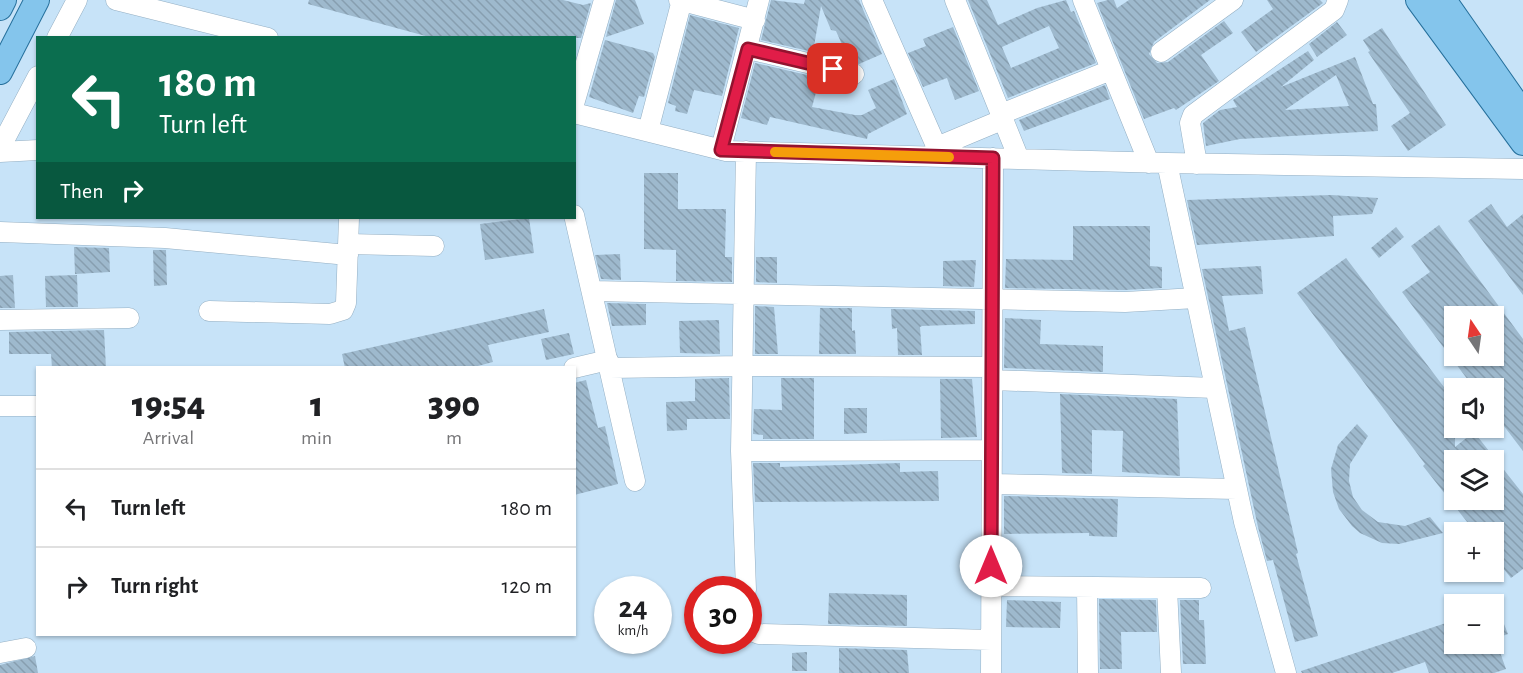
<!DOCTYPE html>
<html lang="en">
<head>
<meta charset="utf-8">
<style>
	body { margin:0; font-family:"Alegreya Sans",sans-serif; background:#f2f2f2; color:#202124; height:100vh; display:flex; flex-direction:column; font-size:22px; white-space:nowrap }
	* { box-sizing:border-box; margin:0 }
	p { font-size:20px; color:#757577 }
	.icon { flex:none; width:33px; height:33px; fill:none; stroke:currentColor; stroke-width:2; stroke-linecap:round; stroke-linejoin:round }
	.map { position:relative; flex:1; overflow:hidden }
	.side { position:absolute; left:36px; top:366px; width:540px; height:270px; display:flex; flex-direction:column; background:#fff; border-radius:0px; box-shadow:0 2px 4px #0004 }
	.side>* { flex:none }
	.guide { position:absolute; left:36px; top:36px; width:540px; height:183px; border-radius:0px; box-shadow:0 2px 4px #0004; background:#0b6e4f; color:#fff; overflow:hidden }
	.needle { width:39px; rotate:347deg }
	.controls { position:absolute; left:1444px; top:306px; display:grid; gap:12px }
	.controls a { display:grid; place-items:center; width:60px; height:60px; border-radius:0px; background:#fff; box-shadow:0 2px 4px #0004; font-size:30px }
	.speed { position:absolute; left:594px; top:576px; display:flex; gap:12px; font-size:30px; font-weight:700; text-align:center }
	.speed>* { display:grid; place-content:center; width:78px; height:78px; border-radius:50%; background:#fff; box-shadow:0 2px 4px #0004; line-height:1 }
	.speed small { font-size:15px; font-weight:400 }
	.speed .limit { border:9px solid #d22; background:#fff; color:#111 }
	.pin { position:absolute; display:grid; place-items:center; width:51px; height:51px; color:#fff; margin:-26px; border-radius:12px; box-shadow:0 3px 9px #0006 }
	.me { position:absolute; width:66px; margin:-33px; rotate:0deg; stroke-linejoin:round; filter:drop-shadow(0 0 4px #0008) }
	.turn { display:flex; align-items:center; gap:21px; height:126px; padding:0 24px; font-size:27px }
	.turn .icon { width:78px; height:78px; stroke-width:2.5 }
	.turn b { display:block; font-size:42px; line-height:51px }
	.then { display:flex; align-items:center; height:57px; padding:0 24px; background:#0003; gap:12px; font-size:22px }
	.eta { display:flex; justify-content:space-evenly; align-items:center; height:102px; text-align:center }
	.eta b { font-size:36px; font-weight:800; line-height:42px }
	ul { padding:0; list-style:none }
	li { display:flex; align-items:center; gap:18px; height:78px; padding:0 24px; border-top:2px solid #e0e0e0 }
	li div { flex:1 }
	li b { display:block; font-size:22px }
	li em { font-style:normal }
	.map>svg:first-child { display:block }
</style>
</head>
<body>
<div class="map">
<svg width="1523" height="673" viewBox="0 0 1523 673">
	<defs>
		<pattern id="building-back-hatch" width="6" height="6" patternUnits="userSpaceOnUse" patternTransform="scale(1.5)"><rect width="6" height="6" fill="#9eb9cd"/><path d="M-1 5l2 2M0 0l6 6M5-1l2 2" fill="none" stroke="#879eb0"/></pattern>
	</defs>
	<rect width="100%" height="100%" fill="#c7e3f8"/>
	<path fill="url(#building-back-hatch)" fill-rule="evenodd" d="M309,0H563L583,5L591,3L581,38H433L308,4Z
		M616,0H635L644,24L606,37Z
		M771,0L804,4L805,0H859L882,54L859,64L844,59L840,51L844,49L836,31L831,30L821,6L813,52L761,40Z
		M968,0H987L998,25L1037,8L1066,0L1071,12L1074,11L1096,63L1008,98ZM1049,26L1059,48L1011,68L1002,47Z
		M1108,0H1114L1117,8L1129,0H1210L1154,42L1149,54L1157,63L1168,62L1224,21L1233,33L1201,55L1219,81L1176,110L1174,108L1144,119L1097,3Z
		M1267,0H1320L1323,3L1256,52L1241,32L1273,9Z
		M690,15L739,28L722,96L694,90L687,114L675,111L676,106L668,103Z
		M1337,22L1347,35L1317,57L1309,44Z
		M953,27L979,91L955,100L947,78L923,87L908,53L926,46L923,39Z
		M1382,28L1446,125L1408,151L1391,126L1410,113L1368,52L1370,51L1363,40Z
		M605,40L653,53L655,57L644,97L639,96L633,113L589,97Z
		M1308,51L1314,60L1281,87L1355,57L1373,104H1376L1378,131L1240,139L1206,146L1203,123L1220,110L1237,107L1233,100ZM1336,75L1349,106L1285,110Z
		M755,63L820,78L812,107L855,115H862L876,108L868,90L894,79L907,114L868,134L867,139L770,117L767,125L741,118Z
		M1105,85L1110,99L1024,131L1019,120Z
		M644,173H678V209H726L725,257H732V282L676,281V250L644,249Z
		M1331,195L1378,198L1372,214L1333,216L1334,236L1197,245L1187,200Z
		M1491,204L1507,227L1523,214V295L1468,221Z
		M529,218L534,253L485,260L480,224Z
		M1439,225L1523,339V451L1494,413V388H1474L1402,292L1430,272L1411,246ZM1455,316H1494V356H1455Z
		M1073,226H1150V266L1162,267V288L1125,290L1005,288L1006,259L1073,260Z
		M1396,227L1404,237L1379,258L1371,248Z
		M74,247L109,248L110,272L75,274Z
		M153,250H166L167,285L154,286Z
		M620,254L621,280L601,279L595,255Z
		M756,257H777V283L756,282Z
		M1346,258L1447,391L1455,384V447L1474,432L1523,494V569L1511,578L1494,557V532H1475L1423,466L1425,464L1297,293ZM1455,460H1494V500H1455Z
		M976,260L974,287L943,286V261Z
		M1261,266L1263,294L1222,296L1229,331L1245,327L1298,553L1296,554L1318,636L1295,642L1273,560L1267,561L1258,527L1202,269Z
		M13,275L15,308H0V276Z
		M77,275L78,307H46L45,276Z
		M607,303L646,304V325L612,326Z
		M755,306L774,307L778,354H755Z
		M820,308H852V331L855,330L856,354H819Z
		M544,309L549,332L488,345L493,362L470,368H345L342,354Z
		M891,309L975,311V324L922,326L920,327L922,355H898L897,328L892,329Z
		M1005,318L1041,320L1040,344L1103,346V372L1004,368Z
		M719,320L720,354L680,353L679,321Z
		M104,330L106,368H52L51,354H9V332Z
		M569,333L574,354L546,360L541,339Z
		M729,378L730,419H687V430L667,431L666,402L695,401V379Z
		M781,378H814V439H763V435L753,434L754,409L782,410Z
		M940,379H972L977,437L941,438Z
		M586,380L598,428L605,426L618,484L574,495V383Z
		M1060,394L1177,399L1180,476L1122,472L1123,431L1092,430V474L1062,473Z
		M844,408H867V433L844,434Z
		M1357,424L1368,436L1350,464L1349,481L1353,497L1362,510L1378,522L1405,526L1430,517L1443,533L1399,544L1382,543L1360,533L1352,526L1339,509L1333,492L1331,469L1338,445Z
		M753,463H780V467L900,463V472L938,471L939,501L755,502Z
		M1004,496L1118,499L1117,537L1089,536V533L1004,534Z
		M829,593L907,595V626L828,624Z
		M1099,599L1156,600L1157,632H1121L1122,669H1100Z
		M1494,599L1508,634L1494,639Z
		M1007,600L1061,602L1060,628L1006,627Z
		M1180,600H1199V620H1204L1206,664H1183Z
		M1455,620V644H1497L1506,669L1494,673H1429L1425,662L1392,673H1302L1301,671Z
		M839,648L907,650L909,673H839Z
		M807,652V671H792V653Z
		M35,656L38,673H0V665Z"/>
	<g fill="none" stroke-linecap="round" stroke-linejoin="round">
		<defs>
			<path id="minor" d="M116,0L268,38
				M679,0L755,20
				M872,0L941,157
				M955,0L1019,159
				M1083,0L1149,163
				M57,38L77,0
				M748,49L854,74
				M1161,52L1233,0
				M574,104L604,0
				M574,113L726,151L1167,163L1523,169
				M1001,114L1111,70
				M648,131L682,0
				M937,147L1004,119
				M0,148L38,76
				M721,149L759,0
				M0,152L38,150
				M1167,163L1244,522L1286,673
				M1197,164L1190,123L1193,115L1334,10L1338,0
				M574,215L635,481
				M0,232L165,238L348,255
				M348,244L434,246
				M592,291L1125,302L1196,298
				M209,311L330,314L343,310L346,303L349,218
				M0,320L129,318
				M574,368L608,360
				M610,368L742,366L992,367
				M992,380L1215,388
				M0,406H38
				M741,451L992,450
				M992,484L1237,489
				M991,586L1201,588
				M1087,587L1088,673
				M1167,588L1171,673
				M746,590L741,451L746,151
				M748,626L754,632L759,634L991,640
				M0,653L26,648
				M991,673L993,158"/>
			<path id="major" d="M1418,0L1523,143
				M1444,0L1523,113
				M0,8L4,0
				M0,72L37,0"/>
		</defs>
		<use href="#minor" stroke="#94afc3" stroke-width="21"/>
		<use href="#major" stroke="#26709c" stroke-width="26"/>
		<use href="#minor" stroke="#fff" stroke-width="20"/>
		<use href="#major" stroke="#84c5ec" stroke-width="24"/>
	</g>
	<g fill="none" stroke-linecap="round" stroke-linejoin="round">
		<defs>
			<path id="route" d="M833,69L748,49L721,150L993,158L991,566"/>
		</defs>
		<use href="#route" stroke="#92132f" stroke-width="15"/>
		<use href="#route" stroke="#e11d48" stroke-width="10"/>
		<path stroke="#f59e0b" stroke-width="10" d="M775,152L949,157"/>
	</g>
</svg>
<div class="controls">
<a><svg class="needle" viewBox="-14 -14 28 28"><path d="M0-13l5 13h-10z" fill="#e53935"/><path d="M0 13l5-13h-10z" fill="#757577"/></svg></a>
<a><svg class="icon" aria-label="sound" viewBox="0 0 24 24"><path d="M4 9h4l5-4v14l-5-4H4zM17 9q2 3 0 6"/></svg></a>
<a><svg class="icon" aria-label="layers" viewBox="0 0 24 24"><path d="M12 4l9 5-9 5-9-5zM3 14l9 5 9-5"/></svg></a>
<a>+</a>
<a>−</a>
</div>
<div class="speed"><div>24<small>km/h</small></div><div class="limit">30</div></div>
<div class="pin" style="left:833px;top:69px;background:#d93025"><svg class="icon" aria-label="arrive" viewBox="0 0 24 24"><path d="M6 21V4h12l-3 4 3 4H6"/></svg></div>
<svg class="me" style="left:991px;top:566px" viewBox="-20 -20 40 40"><circle r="19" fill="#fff"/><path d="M0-13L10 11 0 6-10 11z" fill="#e11d48"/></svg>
<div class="guide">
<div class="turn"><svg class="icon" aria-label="left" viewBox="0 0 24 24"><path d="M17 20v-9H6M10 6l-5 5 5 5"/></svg><div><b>180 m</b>Turn left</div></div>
<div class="then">Then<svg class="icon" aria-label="right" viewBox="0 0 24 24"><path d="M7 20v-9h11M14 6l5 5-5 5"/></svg></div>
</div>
<section class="side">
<div class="eta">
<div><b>19:54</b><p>Arrival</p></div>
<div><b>1</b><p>min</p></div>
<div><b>390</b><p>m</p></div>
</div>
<ul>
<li><svg class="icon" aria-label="left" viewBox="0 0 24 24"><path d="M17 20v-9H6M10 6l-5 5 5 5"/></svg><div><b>Turn left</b></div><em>180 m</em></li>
<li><svg class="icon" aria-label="right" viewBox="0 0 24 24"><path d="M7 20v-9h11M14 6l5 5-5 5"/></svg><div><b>Turn right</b></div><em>120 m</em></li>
</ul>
</section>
</div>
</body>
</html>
